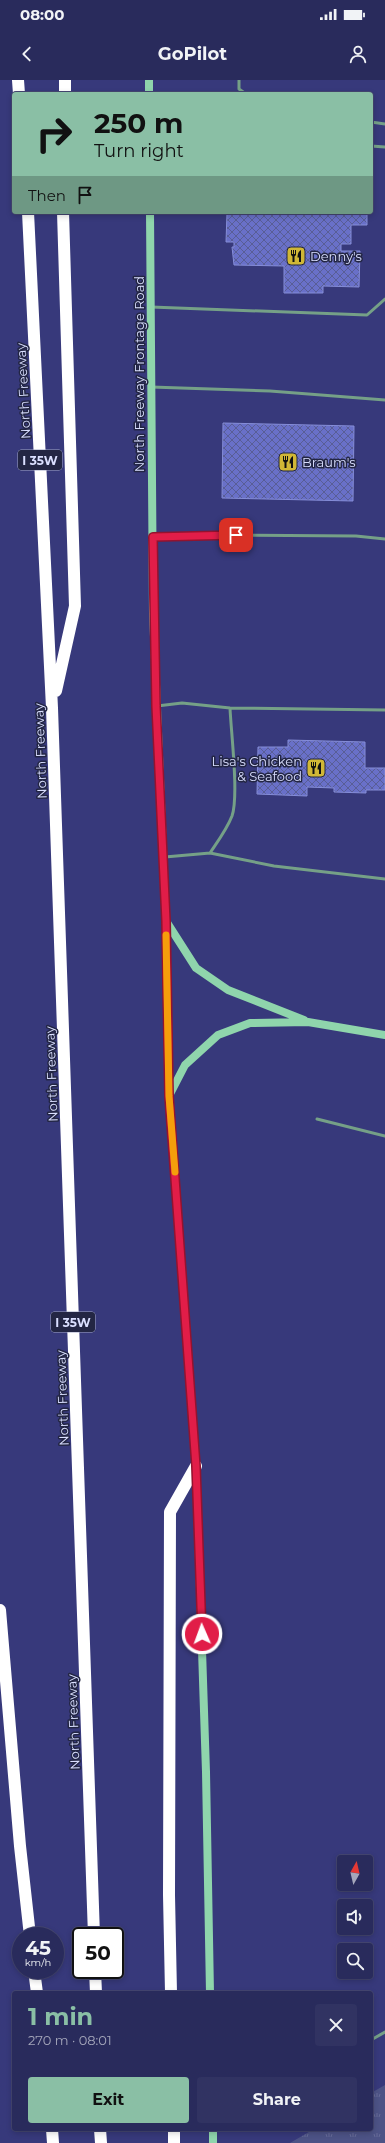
<!DOCTYPE html>
<html lang="en">
<head>
<meta charset="utf-8">
<style>
	body { margin:0; font-family:Montserrat,sans-serif; background:#313362; color:#f1f3f6; height:100vh; display:flex; flex-direction:column; font-size:15px; white-space:nowrap }
	* { box-sizing:border-box; margin:0 }
	p { font-size:13px; color:#a5a7bb }
	.icon { flex:none; width:22px; height:22px; fill:none; stroke:currentColor; stroke-width:2; stroke-linecap:round; stroke-linejoin:round }
	.map { position:relative; flex:1; overflow:hidden }
	.sheet { position:absolute; left:12px; top:1911px; width:361px; height:140px; display:flex; flex-direction:column; background:#292b5c; border-radius:4px; box-shadow:0 2px 6px #0003,0 0 0 1px #454772 }
	.sheet>* { flex:none }
	.hud { position:absolute; left:12px; top:12px; width:361px; height:122px; border-radius:4px; box-shadow:0 2px 6px #0003,0 0 0 1px #454772; background:#8abfa5; color:#111; overflow:hidden }
	.needle { width:26px; rotate:8deg }
	.controls { position:absolute; left:337px; top:1775px; display:grid; gap:8px }
	.controls a { display:grid; place-items:center; width:36px; height:36px; border-radius:4px; background:#292b5c; box-shadow:0 2px 6px #0003,0 0 0 1px #454772; font-size:20px }
	.speed { position:absolute; left:12px; top:1847px; display:flex; gap:8px; font-size:20px; font-weight:700; text-align:center }
	.speed>* { display:grid; place-content:center; width:52px; height:52px; border-radius:50%; background:#292b5c; box-shadow:0 2px 6px #0003,0 0 0 1px #454772; line-height:1 }
	.speed small { font-size:10px; font-weight:400 }
	.speed .limit { border:2px solid #111; border-radius:6px; background:#fff; color:#111 }
	.pin { position:absolute; display:grid; place-items:center; width:34px; height:34px; color:#fff; margin:-17px; border-radius:8px; box-shadow:0 2px 6px #0006 }
	.me { position:absolute; width:44px; margin:-22px; rotate:358deg; stroke-linejoin:round; filter:drop-shadow(0 0 3px #0008) }
	.turn { display:flex; align-items:center; gap:14px; height:84px; padding:0 16px; font-size:18px }
	.turn .icon { width:52px; height:52px; stroke-width:2.5 }
	.turn b { display:block; font-size:28px; line-height:34px }
	.then { display:flex; align-items:center; height:38px; padding:0 16px; background:#0003; gap:8px; font-size:15px }
	.round { display:grid; place-items:center; flex:none; width:42px; height:42px; border-radius:4px; background:#313362 }
	.summary { display:flex; align-items:center; justify-content:space-between; height:68px; padding:0 16px }
	h1 { font-size:24px; font-weight:700; line-height:30px; color:#8abfa5 }
	.primary-button { display:flex; gap:8px; margin-top:auto; padding:8px 16px }
	.primary-button a { flex:1; height:46px; border-radius:4px; background:#8abfa5; color:#111; font-size:16px; font-weight:700; line-height:46px; text-align:center }
	.primary-button a+a { background:#313362; color:#f1f3f6 }
	.status { display:flex; justify-content:space-between; align-items:center; height:28px; padding:0 20px; background:#292b5c; direction:ltr }
	.status svg { height:11px; fill:currentColor }
	header { display:flex; justify-content:space-between; align-items:center; height:52px; padding:0 16px; background:#292b5c; font-size:18px; font-weight:700 }
	.map>svg:first-child { display:block }
</style>
</head>
<body>
<div class="status"><b>08:00</b><svg viewBox="0 0 49 12"><path d="M0 12V9h3v3zM5 12V6h3v6zM10 12V3h3v9zM15 12V0h3v12zM26 1h20v11H26zM47 4h2v5h-2z"/></svg></div>
<header><svg class="icon" aria-label="back" viewBox="0 0 24 24"><path d="M15 5l-7 7 7 7"/></svg>GoPilot<svg class="icon" aria-label="person" viewBox="0 0 24 24"><circle cx="12" cy="8" r="4"/><path d="M4 21q1-7 8-7t8 7"/></svg></header>
<div class="map">
<svg width="385" height="2063" viewBox="0 0 385 2063">
	<defs>
		<pattern id="grass-tufts" width="24" height="20" patternUnits="userSpaceOnUse"><rect width="24" height="20" fill="#4d5386"/><path d="M3 7l-1-3M5 7V3M7 7l1-3M15 17l-1-3M17 17v-4M19 17l1-3" fill="none" stroke="#666b98"/></pattern>
		<pattern id="building-cross-hatch" width="8" height="8" patternUnits="userSpaceOnUse"><rect width="8" height="8" fill="#6970c8"/><path d="M0 0l8 8M0 8l8-8" fill="none" stroke="#595e96"/></pattern>
	</defs>
	<rect width="100%" height="100%" fill="#37397b"/>
	<path fill="url(#grass-tufts)" d="M385,2005V2063H290L314,2049H371V2013Z"/>
	<path fill="url(#building-cross-hatch)" stroke="#868ed8" d="M233,132H367V145H351V164H341V171H360L359,207L323,206V213H284V186L234,185L232,167H234V162H226L227,133Z
		M223,343L354,346L353,421L222,418Z
		M288,660L365,662V688H385V710H366V713L334,712V708L307,707V716L257,714L258,667H288Z"/>
	<g fill="none" stroke-linecap="round" stroke-linejoin="round">
		<path stroke="#75a087" stroke-width="3" d="M239,0V9L246,14
			M371,42L385,44
			M371,66L385,67
			M151,227L367,235L385,219
			M151,307L270,311L385,320
			M153,457L222,455L356,456L385,459
			M157,626L182,623L230,628L385,630
			M210,773C218,761 227,749 232,736C239,716 231,652 230,628
			M165,777L210,773L274,786L385,799
			M317,1039L385,1056
			M371,1960L385,1952"/>
		<path stroke="#8fd5ac" stroke-width="8" d="M149,0V14
			M150,132L153,533L166,841L169,1016L196,1386L206,1692L210,1913
			M166,841L196,888L228,910L304,940
			M170,1014L185,985L218,955L250,943L308,942L385,955
			M213,2049V2063"/>
		<path stroke="#fff" stroke-width="12" d="M18,0L19,14
			M65,14V0
			M28,132L52,628L94,1856
			M56,611L75,526L63,132
			M0,1530L20,1766L30,1856
			M34,1890L37,1913
			M95,1890L96,1913
			M171,1913L169,1815L170,1432L196,1386
			M52,2049L53,2063
			M100,2049L101,2063
			M174,2049V2063"/>
	</g>
	<g fill="none" stroke-linecap="round" stroke-linejoin="round">
		<defs>
			<path id="route" d="M202,1554L196,1386L169,1016L166,841L156,626L153,457L236,455"/>
		</defs>
		<use href="#route" stroke="#92132f" stroke-width="10"/>
		<use href="#route" stroke="#e11d48" stroke-width="7"/>
		<path stroke="#f59e0b" stroke-width="7" d="M166,855L169,1016L175,1092"/>
	</g>
	<defs>
		<symbol id="restaurant-square" viewBox="-11 -11 22 22"><rect x="-9" y="-9" width="18" height="18" rx="4" fill="#d0b736" stroke="#232644"/><path d="M-5-6h1v4h1v-4h1v4h1v-4h1v5L-1.5 .5V6h-2V.5L-5-1ZM5-6V6H3V1.5H1.5Q1.5-4 5-6Z" fill="#111"/></symbol>
	</defs>
	<g fill-rule="evenodd">
		<use href="#restaurant-square" x="285" y="165" width="22" height="22"/>
		<use href="#restaurant-square" x="277" y="371" width="22" height="22"/>
		<use href="#restaurant-square" x="305" y="677" width="22" height="22"/>
	</g>
	<g text-anchor="middle" dominant-baseline="central" stroke-width="3" stroke-linejoin="round" paint-order="stroke">
		<g fill="#232644" stroke="#a3a8c7" stroke-width="1">
			<rect x="18" y="370" width="44" height="20" rx="3"/>
			<rect x="51" y="1232" width="44" height="20" rx="3"/>
		</g>
		<g font-size="12" font-weight="bold" fill="#dadfff">
			<text x="40" y="380">I 35W</text>
			<text x="73" y="1242">I 35W</text>
		</g>
		<g font-size="13" fill="#dadfff" stroke="#232644" text-anchor="start">
			<text x="310" y="176">Denny's</text>
			<text x="302" y="382">Braum's</text>
			<text x="302" y="681" text-anchor="end">Lisa's Chicken<tspan x="302" dy="15">&amp; Seafood</tspan></text>
		</g>
		<g font-size="13" fill="#dadfff" stroke="#232644">
			<text transform="translate(139 294) rotate(-90)">North Freeway Frontage Road</text>
			<text transform="translate(23 311) rotate(-93)">North Freeway</text>
			<text transform="translate(40 671) rotate(-92)">North Freeway</text>
			<text transform="translate(51 994) rotate(-92)">North Freeway</text>
			<text transform="translate(62 1318) rotate(-92)">North Freeway</text>
			<text transform="translate(73 1642) rotate(-92)">North Freeway</text>
		</g>
	</g>
</svg>
<div class="controls">
<a><svg class="needle" viewBox="-14 -14 28 28"><path d="M0-13l5 13h-10z" fill="#e53935"/><path d="M0 13l5-13h-10z" fill="#a5a7bb"/></svg></a>
<a><svg class="icon" aria-label="sound" viewBox="0 0 24 24"><path d="M4 9h4l5-4v14l-5-4H4zM17 9q2 3 0 6"/></svg></a>
<a><svg class="icon" aria-label="search" viewBox="0 0 24 24"><circle cx="10" cy="10" r="6"/><path d="M15 15l6 6"/></svg></a>
</div>
<div class="speed"><div>45<small>km/h</small></div><div class="limit">50</div></div>
<div class="pin" style="left:236px;top:455px;background:#d93025"><svg class="icon" aria-label="arrive" viewBox="0 0 24 24"><path d="M6 21V4h12l-3 4 3 4H6"/></svg></div>
<svg class="me" style="left:202px;top:1554px" viewBox="-20 -20 40 40"><circle r="17" fill="#e11d48" stroke="#fff" stroke-width="3"/><path d="M0-11L8 9 0 5-8 9z" fill="#fff"/></svg>
<div class="hud">
<div class="turn"><svg class="icon" aria-label="right" viewBox="0 0 24 24"><path d="M7 20v-9h11M14 6l5 5-5 5"/></svg><div><b>250 m</b>Turn right</div></div>
<div class="then">Then<svg class="icon" aria-label="arrive" viewBox="0 0 24 24"><path d="M6 21V4h12l-3 4 3 4H6"/></svg></div>
</div>
<section class="sheet">
<div class="summary"><div><h1>1 min</h1><p>270 m · 08:01</p></div><a class="round"><svg class="icon" aria-label="close" viewBox="0 0 24 24"><path d="M6 6l12 12M18 6L6 18"/></svg></a></div>
<div class="primary-button"><a>Exit</a><a>Share</a></div>
</section>
</div>
</body>
</html>
